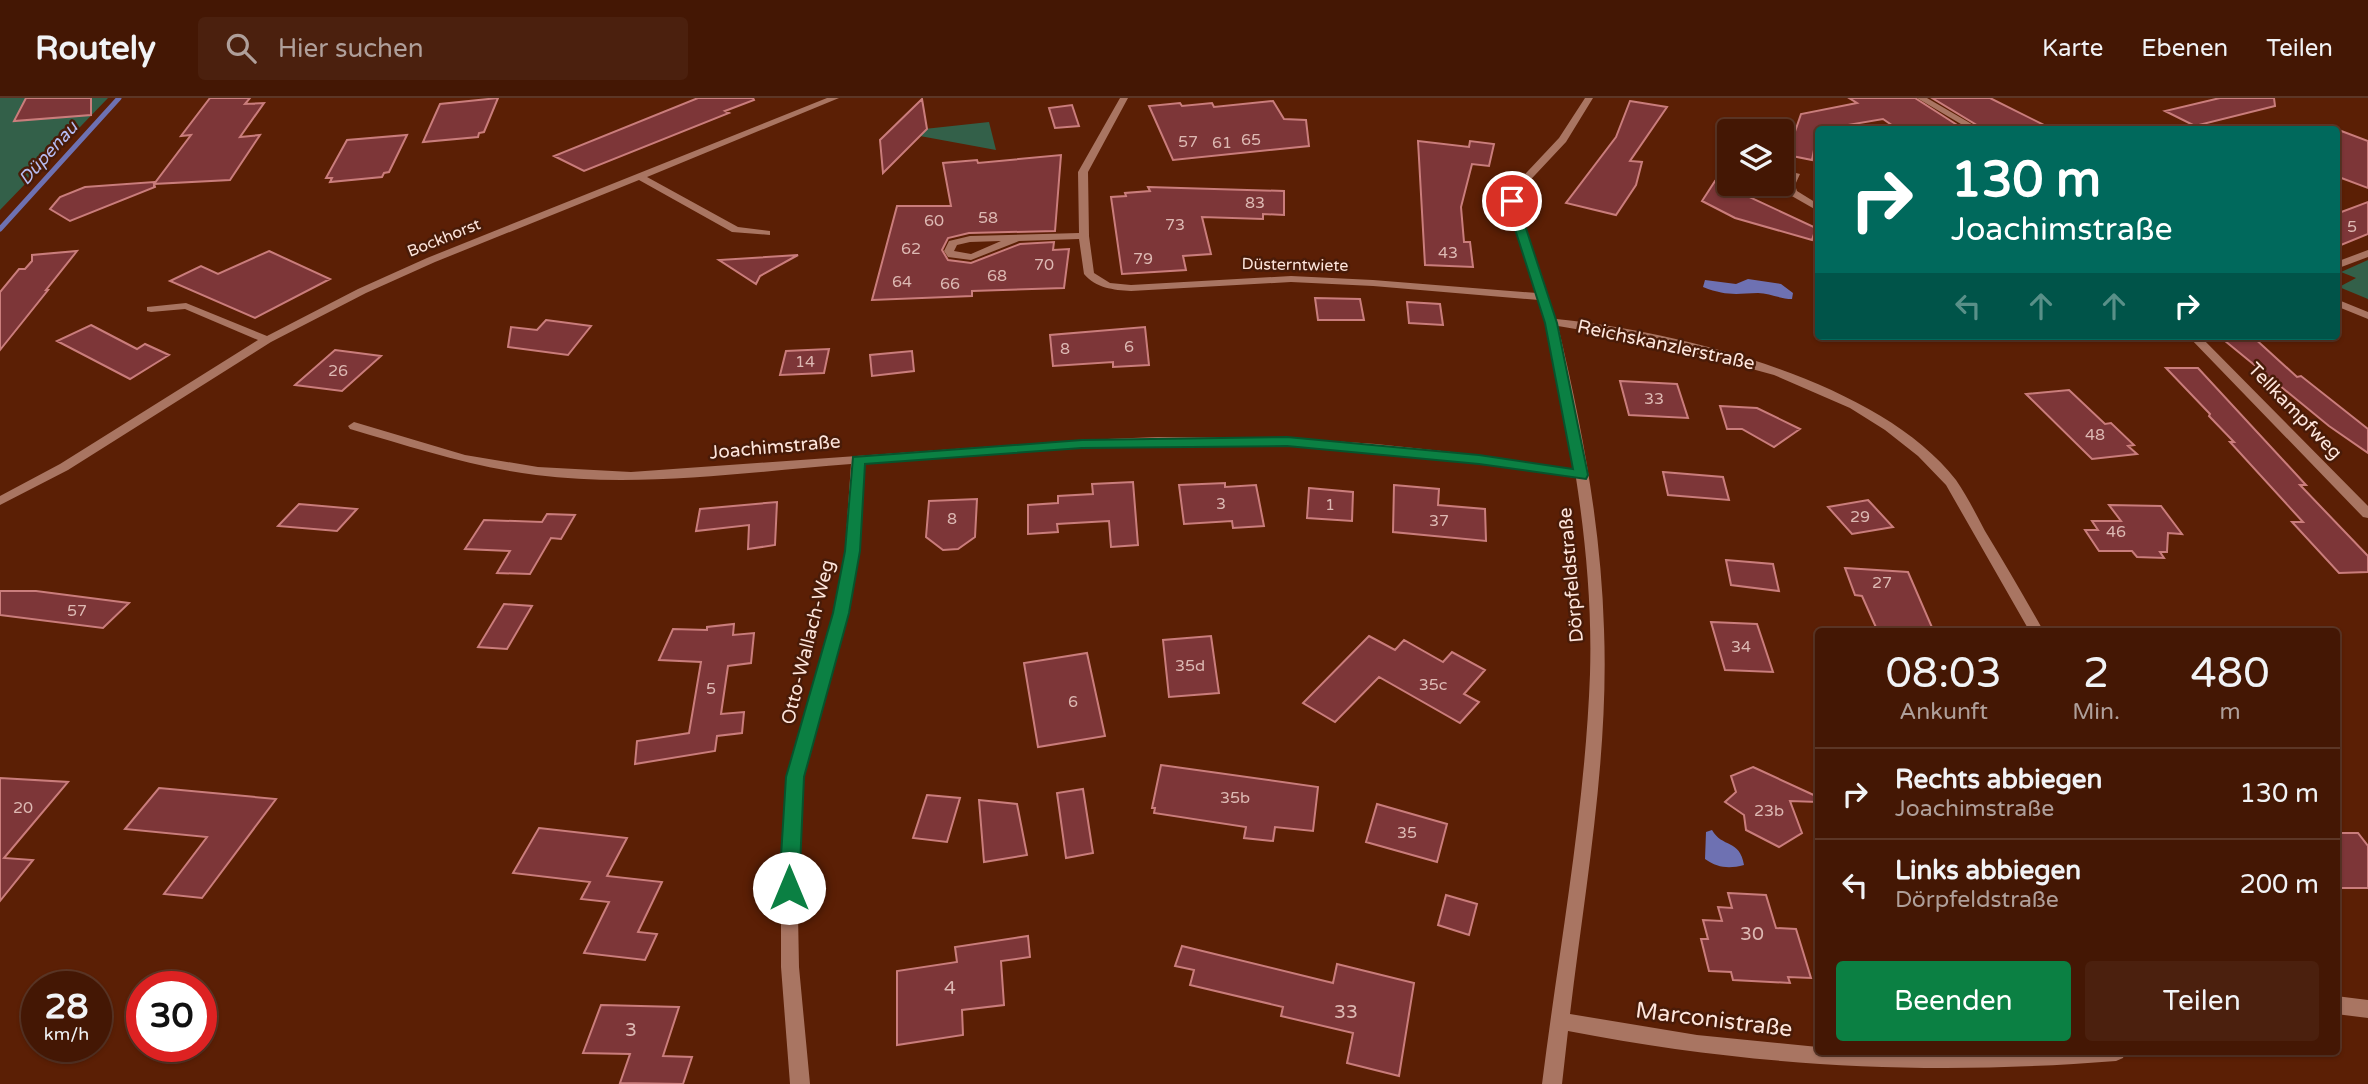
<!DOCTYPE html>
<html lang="de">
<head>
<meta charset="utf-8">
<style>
	body { margin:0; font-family:"Varela Round",sans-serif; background:#4b200e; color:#f1f3f6; height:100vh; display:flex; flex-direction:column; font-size:26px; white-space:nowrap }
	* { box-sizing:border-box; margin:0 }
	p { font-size:23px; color:#af9f9a }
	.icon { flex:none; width:38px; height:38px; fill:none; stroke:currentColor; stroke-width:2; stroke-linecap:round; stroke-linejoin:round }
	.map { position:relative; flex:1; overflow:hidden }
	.drawer { position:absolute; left:1815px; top:530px; width:525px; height:427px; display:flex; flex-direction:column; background:#441704; border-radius:7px; box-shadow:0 2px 5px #0004,0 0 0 2px #5c3626 }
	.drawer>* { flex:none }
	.banner { position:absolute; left:1815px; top:28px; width:525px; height:214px; border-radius:7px; box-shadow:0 2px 5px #0004,0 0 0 2px #5c3626; background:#00695c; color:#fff; overflow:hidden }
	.fabs { position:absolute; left:1717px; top:21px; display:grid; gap:14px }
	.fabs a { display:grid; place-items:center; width:77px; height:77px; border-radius:7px; background:#441704; box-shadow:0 2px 5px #0004,0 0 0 2px #5c3626; font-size:35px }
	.speed { position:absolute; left:21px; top:873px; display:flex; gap:14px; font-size:35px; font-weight:700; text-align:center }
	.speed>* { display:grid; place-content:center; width:91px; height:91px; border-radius:50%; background:#441704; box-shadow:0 2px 5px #0004,0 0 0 2px #5c3626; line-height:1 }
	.speed small { font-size:18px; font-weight:400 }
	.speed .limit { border:10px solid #d22; background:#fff; color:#111 }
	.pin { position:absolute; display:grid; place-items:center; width:60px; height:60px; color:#fff; margin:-30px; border:4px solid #fff; border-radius:50%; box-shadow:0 2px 7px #0007 }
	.me { position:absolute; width:77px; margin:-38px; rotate:0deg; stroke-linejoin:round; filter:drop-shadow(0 0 5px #0008) }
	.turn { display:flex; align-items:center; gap:24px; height:147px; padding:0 21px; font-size:32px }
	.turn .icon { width:91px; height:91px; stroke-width:2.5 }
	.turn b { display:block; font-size:49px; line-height:60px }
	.lanes { display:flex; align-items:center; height:66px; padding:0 21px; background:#0003; justify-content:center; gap:35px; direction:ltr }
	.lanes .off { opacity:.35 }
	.eta { display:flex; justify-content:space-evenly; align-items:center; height:119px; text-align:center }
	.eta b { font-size:42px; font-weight:600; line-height:49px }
	.cta { display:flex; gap:14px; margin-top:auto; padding:14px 21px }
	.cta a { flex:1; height:80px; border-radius:7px; background:#0b8043; color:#fff; font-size:28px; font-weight:600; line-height:80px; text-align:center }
	.cta a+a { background:#4b200e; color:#f1f3f6 }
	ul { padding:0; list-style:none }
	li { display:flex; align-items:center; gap:21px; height:91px; padding:0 21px; border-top:2px solid #5c3626 }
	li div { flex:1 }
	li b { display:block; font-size:26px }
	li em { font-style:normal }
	header { display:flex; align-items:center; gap:42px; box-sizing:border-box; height:98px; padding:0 35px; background:#441704; border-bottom:2px solid #5c3626 }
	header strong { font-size:33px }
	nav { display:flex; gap:38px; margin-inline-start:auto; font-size:24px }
	.search { width:490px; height:63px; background:#4b200e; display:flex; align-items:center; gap:18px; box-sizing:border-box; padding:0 24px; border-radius:7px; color:#af9f9a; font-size:26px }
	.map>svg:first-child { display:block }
</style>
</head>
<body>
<header>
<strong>Routely</strong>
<div class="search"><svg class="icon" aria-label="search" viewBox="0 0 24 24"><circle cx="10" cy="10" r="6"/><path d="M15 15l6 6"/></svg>Hier suchen</div>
<nav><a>Karte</a><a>Ebenen</a><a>Teilen</a></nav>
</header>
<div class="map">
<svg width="2368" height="986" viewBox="0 0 2368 986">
	<rect width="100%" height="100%" fill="#5b1f05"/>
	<path fill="#336049" d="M0,0H108L0,112Z
		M989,24L996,52L909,36L915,32Z
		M2368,162V201L2339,189L2356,180L2341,174Z"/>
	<path fill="#6e71b2" d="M1748,181L1781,186L1793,195L1792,201C1780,201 1769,195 1758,195C1735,196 1726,198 1703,189L1705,182L1736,186Z
		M1712,732C1722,750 1740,741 1744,767C1729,771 1718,770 1705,761L1706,734Z"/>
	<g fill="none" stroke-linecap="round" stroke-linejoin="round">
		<path stroke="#6e71b2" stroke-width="5" d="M0,131L119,0"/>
	</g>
	<path fill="#7d3638" stroke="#ca7d7c" stroke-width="2" d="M26,0H91V17L14,23Z
		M210,0H250L245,6L264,5L240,39L260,37L230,82L154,86L155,89L70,123L50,111L60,99L85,89L154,84V86L191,37L181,38Z
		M498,0L484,34L479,35L478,39L423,44L440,6Z
		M698,0H753L754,2L725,13L729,15L584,73L554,58Z
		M1849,0H1915L1965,32H1899L1883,21L1818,32L1812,62L1787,57L1801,16L1857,5Z
		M1932,0H1990L2054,32H1985Z
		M2220,0H2274L2275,8L2195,28L2165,13Z
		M922,1L927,31L883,75L880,42Z
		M1273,3L1284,21L1306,22L1309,48L1173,62L1149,8L1180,5L1182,8L1212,5L1214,9Z
		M1630,3L1667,9L1630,63L1642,64L1636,87L1616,117L1566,105L1616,39Z
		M1072,7L1079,28L1055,30L1049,10Z
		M2336,31L2368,43V90L2336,78Z
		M407,37L389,74L384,75L382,79L330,84L332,80H326L347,42Z
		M1418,43L1469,49L1470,43L1494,46L1489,68L1472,66L1461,109L1464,144H1470L1473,169L1425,167Z
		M1061,57L1055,133L969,135L948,140L942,152L948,162L971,165L1020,146L1054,144L1053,152L1069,151L1064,190L972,193V198L872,202L897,108H951L943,65L977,62L978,65Z
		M1715,83L1816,130L1812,142L1735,120L1702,103Z
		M1148,89L1284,93V117L1263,116V121L1202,119L1211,156L1183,158L1186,172L1122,176L1111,99L1126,98L1125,95L1150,93Z
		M2368,104V136L2336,149V116Z
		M77,153L46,192H48L0,252V194L19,171H25L32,163V157Z
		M269,153L330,181L255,220L170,183L201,168L218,176Z
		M798,157L760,178L756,186L719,162Z
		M1315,200L1360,201L1364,222H1318Z
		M1407,204L1440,206L1443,227L1409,225Z
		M546,222L591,228L568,257L508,249L511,229L537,232Z
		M91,227L137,251L145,246L169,257L130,281L57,243Z
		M1145,229L1149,267L1113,269V264L1053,268L1050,237Z
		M2219,238H2252L2297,279L2301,278L2368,331V355L2329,328Z
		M829,251L824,275L780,277L786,253Z
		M335,252L381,258L342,293L295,287Z
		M912,253L914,273L872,278L870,257Z
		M2166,270H2198L2306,387H2300L2368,458V474L2339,475L2292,424H2303L2230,344H2234L2209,318L2210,316Z
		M1620,283L1677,286L1688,320L1629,317Z
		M2069,292L2105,326L2111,325L2134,347L2128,348L2137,356L2092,361L2026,296Z
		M1720,308L1757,310L1800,331L1774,349L1742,331H1727Z
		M1663,374L1723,379L1729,402L1668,397Z
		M1133,384L1138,447L1111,449L1109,423L1057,426L1058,434L1028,436V407L1058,405V398L1093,396L1092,386Z
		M1225,385V389L1256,387L1264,428L1233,430L1232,423L1184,426L1179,387Z
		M1394,387L1439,391L1438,407L1485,411L1486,443L1393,434Z
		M1309,390L1353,394L1352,423L1307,420Z
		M977,401L975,439L958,451L943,452L926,439L929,403Z
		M1868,402L1893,429L1852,436L1828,409Z
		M777,404L775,447L748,451L749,427L696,433L700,411Z
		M299,406L357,411L337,433L278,428Z
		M2109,407L2161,408L2182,436L2168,435L2167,454H2160L2164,460L2137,459L2132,453H2099L2085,432H2098L2092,423H2121Z
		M547,416L575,417L561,441L551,440L530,476L497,475L510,453L465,451L484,422L542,424Z
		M1726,462L1773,466L1779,493L1731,487Z
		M1845,470L1908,474L1934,534H1878L1862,498L1855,497Z
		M0,493H36L129,505L103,530L0,517Z
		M504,506L532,508L507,551L478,549Z
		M1711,524L1757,526L1773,574L1725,572Z
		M734,526L733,537L754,535L751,565L728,568L721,616L744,614L742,635L717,638L715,653L635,666L637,643L689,635L701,564L659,562L673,531L707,532V529Z
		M1211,538L1219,595L1169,599L1163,542Z
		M1369,538L1395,552L1404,542L1443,564L1452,554L1485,572L1464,596L1479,604L1460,625L1379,579L1335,624L1303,605Z
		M1087,555L1105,638L1038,649L1024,565Z
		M1161,667L1318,689L1313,733L1275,729L1273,743L1244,740L1246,729L1154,715L1155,710H1152Z
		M1753,669L1818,699V704L1790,703L1802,735L1779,749L1746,732L1744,717L1725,704L1736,694L1731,678Z
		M0,680L68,684L4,760L33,762L0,803Z
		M159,690L276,701L202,800L164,796L207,739L125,731Z
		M1083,691L1093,755L1066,760L1057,695Z
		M927,697L960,700L947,744L913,740Z
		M979,702L1017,706L1027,757L984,764Z
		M1377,706L1447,726L1437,764L1366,744Z
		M539,730L627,740L607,778L662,784L638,834L657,836L645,862L584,855L609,804L581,801L590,784L513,775Z
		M2336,735H2358L2368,748V790H2336Z
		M1728,795L1766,797L1776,830L1796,831L1811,880L1788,879L1790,885L1733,882L1731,874L1709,873L1701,841H1708L1703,822L1722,823L1718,809L1732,810Z
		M1446,797L1477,806L1469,837L1438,827Z
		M1028,838L1030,859L1001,863L1004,907L962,912L963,937L897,947V873L957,864L955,849Z
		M1182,848L1333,885L1337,866L1414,885L1399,978L1347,965L1353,935L1281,918L1283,909L1190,887L1194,872L1175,868Z
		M601,907L679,909L663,958L692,959L683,986L620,985L630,956L583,955Z"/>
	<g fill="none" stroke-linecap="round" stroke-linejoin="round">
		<path fill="#a97562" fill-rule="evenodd" d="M827,0H839L647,79L738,129L770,133V137L732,134L639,82L435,164L366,195L271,244L68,372L0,407V398L60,366L258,242L185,211L151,214L147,213V209L186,205L267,238L358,191L427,160Z
			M1120,0H1128L1088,74L1089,138L1094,175L1110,185L1131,187L1291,178L1373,182L1537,195L1507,103L1513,89L1559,40L1585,0H1593L1566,44L1521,92L1517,103L1556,221C1677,233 1879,282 1956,382C1967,398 1976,416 1985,433C2005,466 2025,500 2044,534H2030L1946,387L1918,358L1885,332L1850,310L1774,277L1657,245L1558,228C1582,328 1601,429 1604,531C1609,660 1585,789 1570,916L1697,937L1818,949V954H2125L2123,960L2116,963C1926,978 1755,969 1568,933L1562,986H1542C1559,850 1585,713 1590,576C1592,511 1586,445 1576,380C1480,365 1384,351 1287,348C1146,343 1005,355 864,365L859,453L848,515L803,679L797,764L799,869L810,986H790L781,869V764L787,679L834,515L845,453L851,366C748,374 640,390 536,377C472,369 412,349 350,331L348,328L354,324L465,357L538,369L631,374L1082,342L1158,339L1287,340L1376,346L1479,357L1575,372L1555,266L1539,202L1373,188L1291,184L1131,193C1113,192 1096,190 1084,176L1079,141L1019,143L971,162L948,159L944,153L949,143L970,138L1079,135L1078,74ZM1001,143L971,156L954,153L957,147L970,144Z
			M1792,74L1800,76L1795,87L1797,93L1818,106V113L1790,97L1785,87Z
			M2368,152V159L2336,171V164Z
			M2188,238H2200L2368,408V420L2363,419Z
			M2336,898L2368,902V920L2336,916Z"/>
		<path fill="#a97562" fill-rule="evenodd" d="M1917,0H1927L1982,32H1971Z
			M2336,201L2368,214V221L2336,208Z"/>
	</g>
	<path fill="#0b8043" stroke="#07532c" stroke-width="2" d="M1512,99L1517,103L1557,225L1588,377L1586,381L1479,366L1287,348L1082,350L865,366L860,453L849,515L804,679L799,790L796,796L789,799L782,796L779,790L786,679L833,515L845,453L853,359L1082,342L1287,339L1479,357L1573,371L1545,225L1506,103Z"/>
	<g text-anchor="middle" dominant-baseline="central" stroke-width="5" stroke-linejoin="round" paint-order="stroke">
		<g font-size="16" fill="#ddb9b3">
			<text x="1251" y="42">65</text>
			<text x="1188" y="44">57</text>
			<text x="1222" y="45">61</text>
			<text x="1255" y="105">83</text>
			<text x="988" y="120">58</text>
			<text x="934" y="123">60</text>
			<text x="1175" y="127">73</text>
			<text x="2352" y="129">5</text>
			<text x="911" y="151">62</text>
			<text x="1448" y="155">43</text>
			<text x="1143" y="161">79</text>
			<text x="1044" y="167">70</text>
			<text x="997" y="178">68</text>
			<text x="902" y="184">64</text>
			<text x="950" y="186">66</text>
			<text x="1129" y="249">6</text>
			<text x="1065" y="251">8</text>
			<text x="805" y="264">14</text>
			<text x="338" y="273">26</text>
			<text x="1654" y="301">33</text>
			<text x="2095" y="337">48</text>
			<text x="1221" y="406">3</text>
			<text x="1330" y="407">1</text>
			<text x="1860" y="419">29</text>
			<text x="952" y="421">8</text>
			<text x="1439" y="423">37</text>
			<text x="2116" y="434">46</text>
			<text x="1882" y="485">27</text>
			<text x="77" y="513">57</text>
			<text x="1741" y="549">34</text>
			<text x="1190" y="568">35d</text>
			<text x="1433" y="587">35c</text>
			<text x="711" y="591">5</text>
			<text x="1073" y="604">6</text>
			<text x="1235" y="700">35b</text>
			<text x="23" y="710">20</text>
			<text x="1769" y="713">23b</text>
			<text x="1407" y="735">35</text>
		</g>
		<g font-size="16" fill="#fde5dc" stroke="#491b08">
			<text transform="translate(444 140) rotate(-22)">Bockhorst</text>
			<text transform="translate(1295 167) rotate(1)">Düsterntwiete</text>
		</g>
		<g font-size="18" font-style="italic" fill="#b7bcf2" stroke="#491b08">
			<text transform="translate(48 55) rotate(-48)">Düpenau</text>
		</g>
		<g font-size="19" fill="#fde5dc" stroke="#491b08">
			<text transform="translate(1666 247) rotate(12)">Reichskanzlerstraße</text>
			<text transform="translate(2295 313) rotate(46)">Tellkampfweg</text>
			<text transform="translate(775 349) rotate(-5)">Joachimstraße</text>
			<text transform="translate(1571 477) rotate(-95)">Dörpfeldstraße</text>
			<text transform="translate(808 544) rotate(-76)">Otto-Wallach-Weg</text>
		</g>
		<g font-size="19" fill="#ddb9b3">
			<text x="1752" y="836">30</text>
			<text x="950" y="890">4</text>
			<text x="1346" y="914">33</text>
			<text x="631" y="932">3</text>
		</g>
		<g font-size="23" fill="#fde5dc" stroke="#491b08">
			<text transform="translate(1714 922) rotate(7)">Marconistraße</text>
		</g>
	</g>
</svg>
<div class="fabs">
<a><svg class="icon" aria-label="layers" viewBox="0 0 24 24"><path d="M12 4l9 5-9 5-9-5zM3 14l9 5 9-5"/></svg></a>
</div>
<div class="speed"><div>28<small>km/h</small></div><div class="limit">30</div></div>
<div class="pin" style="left:1512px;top:103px;background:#d93025"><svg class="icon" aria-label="arrive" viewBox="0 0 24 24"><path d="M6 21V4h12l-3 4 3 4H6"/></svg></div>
<svg class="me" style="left:789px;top:790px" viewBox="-20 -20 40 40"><circle r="19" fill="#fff"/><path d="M0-13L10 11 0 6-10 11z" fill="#0b8043"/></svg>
<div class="banner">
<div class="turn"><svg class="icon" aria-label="right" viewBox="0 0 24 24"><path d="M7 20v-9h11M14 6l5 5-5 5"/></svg><div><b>130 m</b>Joachimstraße</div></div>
<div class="lanes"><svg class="icon off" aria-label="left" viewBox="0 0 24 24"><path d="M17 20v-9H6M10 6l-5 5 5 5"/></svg><svg class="icon off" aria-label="ahead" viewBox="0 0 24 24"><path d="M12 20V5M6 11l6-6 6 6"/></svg><svg class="icon off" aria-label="ahead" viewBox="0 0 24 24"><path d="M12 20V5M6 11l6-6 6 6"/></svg><svg class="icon" aria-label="right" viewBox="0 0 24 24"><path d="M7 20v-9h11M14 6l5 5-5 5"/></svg></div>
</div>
<section class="drawer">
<div class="eta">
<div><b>08:03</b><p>Ankunft</p></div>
<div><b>2</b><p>Min.</p></div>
<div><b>480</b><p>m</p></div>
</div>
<ul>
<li><svg class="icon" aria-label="right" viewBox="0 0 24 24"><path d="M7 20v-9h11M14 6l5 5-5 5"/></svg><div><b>Rechts abbiegen</b><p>Joachimstraße</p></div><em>130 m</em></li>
<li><svg class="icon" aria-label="left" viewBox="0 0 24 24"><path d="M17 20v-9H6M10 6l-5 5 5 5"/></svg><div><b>Links abbiegen</b><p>Dörpfeldstraße</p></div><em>200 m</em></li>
</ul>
<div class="cta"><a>Beenden</a><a>Teilen</a></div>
</section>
</div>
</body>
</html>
